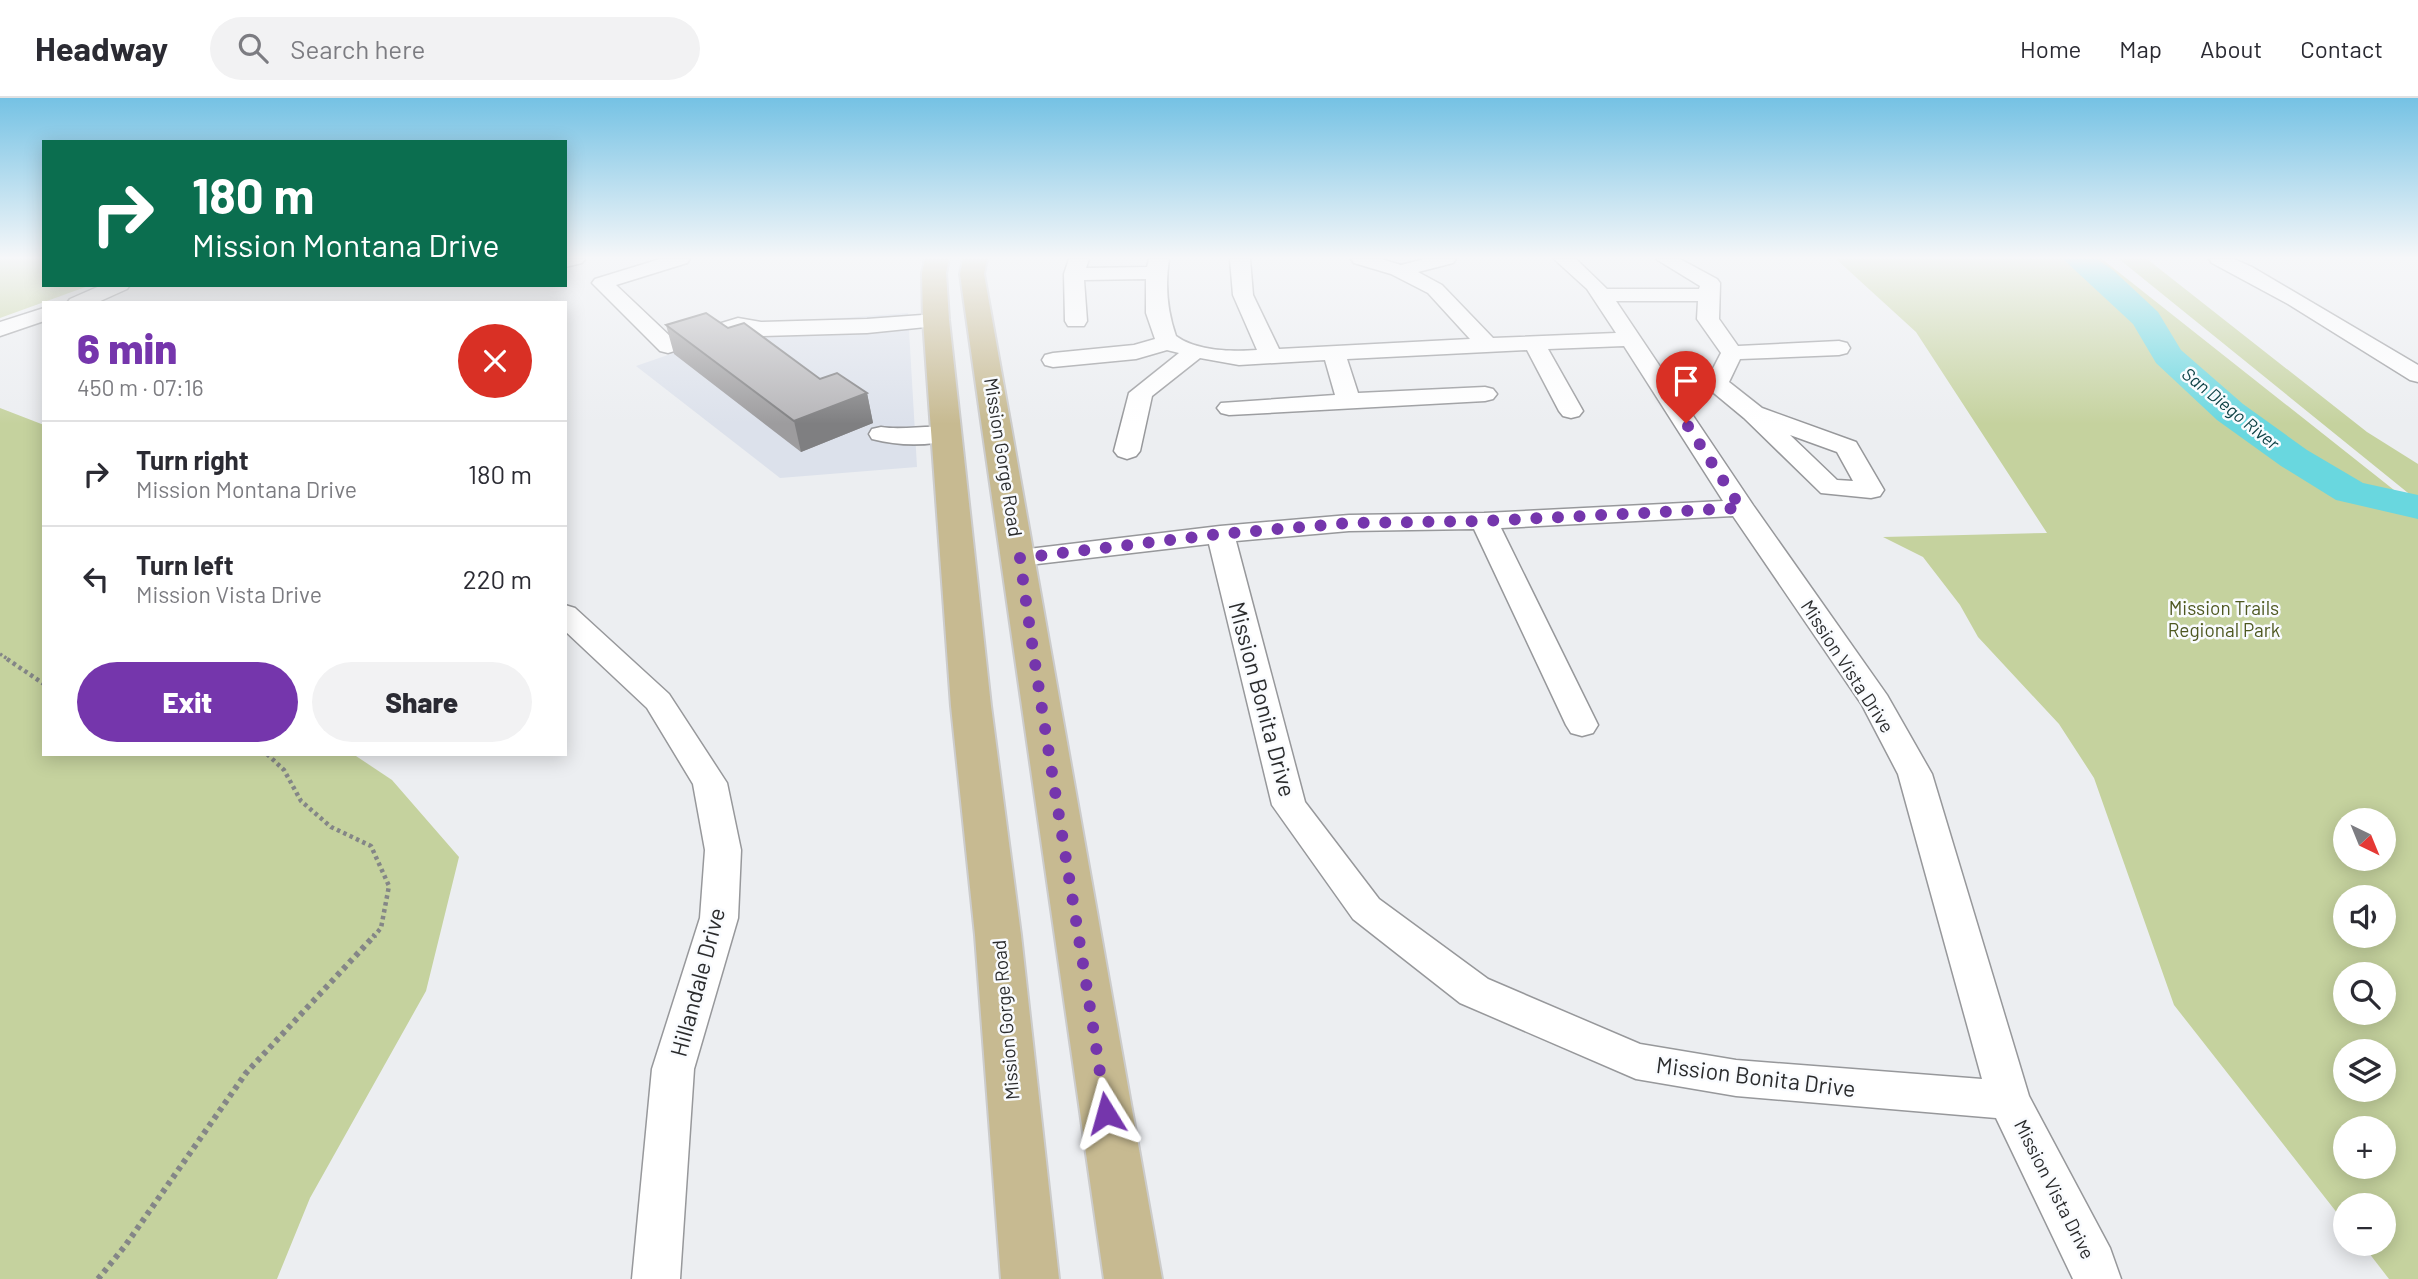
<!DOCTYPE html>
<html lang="en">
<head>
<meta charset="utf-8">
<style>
	body { margin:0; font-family:Barlow,sans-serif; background:#f2f2f3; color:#2b2b33; height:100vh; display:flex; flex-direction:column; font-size:26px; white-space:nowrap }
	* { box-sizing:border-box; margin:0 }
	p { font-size:23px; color:#7c7c81 }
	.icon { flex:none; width:38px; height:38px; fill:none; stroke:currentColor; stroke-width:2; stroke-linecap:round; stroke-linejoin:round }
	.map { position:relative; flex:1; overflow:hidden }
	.side { position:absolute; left:42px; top:203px; width:525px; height:455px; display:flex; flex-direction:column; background:#fff; border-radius:0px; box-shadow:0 4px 18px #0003 }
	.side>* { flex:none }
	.guide { position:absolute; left:42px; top:42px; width:525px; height:147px; border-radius:0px; box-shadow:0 4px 18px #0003; background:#0b6e4f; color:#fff; overflow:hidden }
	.needle { width:46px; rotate:137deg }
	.buttons { position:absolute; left:2333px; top:710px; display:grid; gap:14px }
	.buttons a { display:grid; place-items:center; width:63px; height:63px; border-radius:50%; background:#fff; box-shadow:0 4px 18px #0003; font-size:35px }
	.pin { position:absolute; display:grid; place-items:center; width:60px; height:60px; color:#fff; margin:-72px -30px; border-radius:50% 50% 50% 0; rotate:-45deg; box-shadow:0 0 7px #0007 }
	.pin .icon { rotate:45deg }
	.me { position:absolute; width:77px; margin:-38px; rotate:352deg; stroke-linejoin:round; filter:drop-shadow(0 0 5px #0008) }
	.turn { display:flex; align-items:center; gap:24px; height:147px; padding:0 35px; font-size:32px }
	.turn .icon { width:91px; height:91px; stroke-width:2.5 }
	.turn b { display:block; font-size:49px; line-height:60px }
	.round { display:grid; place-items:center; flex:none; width:74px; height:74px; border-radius:37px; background:#f2f2f3 }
	.head { display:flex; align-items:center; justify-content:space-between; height:119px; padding:0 35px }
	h1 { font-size:42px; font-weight:800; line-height:52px; color:#7536ac }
	.primary-button { display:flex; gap:14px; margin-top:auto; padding:14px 35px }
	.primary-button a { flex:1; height:80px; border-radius:42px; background:#7536ac; color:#fff; font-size:28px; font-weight:800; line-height:80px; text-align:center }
	.primary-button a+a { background:#f2f2f3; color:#2b2b33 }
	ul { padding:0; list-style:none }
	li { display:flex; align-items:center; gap:21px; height:105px; padding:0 35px; border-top:2px solid #e1e1e2 }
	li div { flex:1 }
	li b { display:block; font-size:26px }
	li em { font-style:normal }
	header { display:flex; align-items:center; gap:42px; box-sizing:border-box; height:98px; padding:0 35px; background:#fff; border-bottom:2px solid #e1e1e2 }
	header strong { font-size:33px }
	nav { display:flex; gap:38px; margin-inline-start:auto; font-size:24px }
	.search { width:490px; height:63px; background:#f2f2f3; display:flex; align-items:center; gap:18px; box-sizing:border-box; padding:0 24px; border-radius:38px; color:#7c7c81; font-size:26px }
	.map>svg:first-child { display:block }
</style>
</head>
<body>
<header>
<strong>Headway</strong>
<div class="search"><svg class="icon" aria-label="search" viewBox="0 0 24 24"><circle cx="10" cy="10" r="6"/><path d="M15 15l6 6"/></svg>Search here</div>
<nav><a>Home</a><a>Map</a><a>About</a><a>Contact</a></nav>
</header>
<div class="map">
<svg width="2418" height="1181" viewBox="0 0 2418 1181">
	<rect width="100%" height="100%" fill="#eceef1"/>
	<path fill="#dce1eb" d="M908,215L917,369L780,380L636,268L758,226Z"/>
	<path fill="#c5d29e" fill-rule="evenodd" d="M0,161H44V187H91L0,220Z
		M1836,161H2102L2418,411V1181H2389L2362,1146H2384V1108H2345V1125L2174,907L2094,680L2059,626L1978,539L1960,507L1923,459L1883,439L2047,435L1916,234ZM2345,723H2384V761H2345ZM2345,800H2384V838H2345ZM2345,877H2384V915H2345ZM2345,954H2384V992H2345ZM2345,1031H2384V1069H2345Z
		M2119,161H2147L2367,334L2418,366V403Z
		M0,310L44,327V656H353L392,682L459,759L426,893L310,1100L277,1181H0Z"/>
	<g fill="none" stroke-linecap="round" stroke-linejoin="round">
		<path fill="#69d7df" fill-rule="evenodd" d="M2063,161H2097L2113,172L2158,214L2181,252L2243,306L2307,352L2363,385L2418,397V421L2336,402L2281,368L2217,322L2156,265L2133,226Z"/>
		<defs>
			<path id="minor" d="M565,161H585L582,165L565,169Z
				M660,161H690L687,165L616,187L672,240L738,220L761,224L867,221L936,216L944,217L947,222L944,227L936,228L867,235L761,238L739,233L668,255L660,253L592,185L595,181Z
				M1069,161H1089L1086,170L1147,169L1149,161H1169C1165,188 1167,212 1176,238C1196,253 1233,254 1257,252L1233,197L1230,161H1250L1253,197L1279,251L1470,241L1428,195L1391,176L1354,165L1351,161H1381L1401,167L1424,161H1456L1453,165L1418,174L1442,187L1493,240L1616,235L1587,191L1554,161H1576L1607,191H1699L1700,188L1656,161H1680L1717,181L1720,185L1719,221L1738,248L1839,243L1847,245L1850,250L1847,255L1839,257L1740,261L1729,284L1762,310L1856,344L1884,392L1880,398L1871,400L1821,395L1744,320L1709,291L1705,286L1721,255L1697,221L1698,203H1616L1753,407L1887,597L1932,676L2029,998L2110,1150L2121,1181H2073L1996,1020L1736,998L1636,981L1460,905L1353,821L1272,707L1209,446L1020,468L1010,466L1006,460L1010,454L1020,452L1220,428L1349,417L1484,415L1723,403L1624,248L1548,251L1583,313L1579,318L1571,320L1563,318L1559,313L1527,252L1347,261L1358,295L1485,289L1493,291L1497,296L1493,301L1485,303L1229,317L1221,315L1217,310L1221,305L1335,297L1325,262L1239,267L1200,260L1152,298L1140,353L1136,358L1127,361L1118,358L1114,353L1129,295L1179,255L1167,252L1136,261L1053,269L1045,267L1042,262L1045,257L1053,255L1134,247L1155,241L1146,215V181L1084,182L1087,223L1084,228H1068L1065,223L1064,176ZM1790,337L1837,354L1853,383L1837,382ZM1733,418L1862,607L1898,676L1982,981L1736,962L1640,946L1488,881L1379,801L1305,704L1236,443L1349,433L1474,431L1566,627L1571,635L1582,638L1593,635L1598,627L1501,430Z
				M2209,161H2234L2252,169L2418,267V284L2410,282L2288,206L2212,165Z
				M102,187H130L127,191L96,205H67L70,201Z
				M44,210V223L0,238V224Z
				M881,329C906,333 932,325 956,331L959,336L956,341C929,348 899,348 872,341L869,336L872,331Z
				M565,507L575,510L669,596L727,685L741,752L738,820L694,971L680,1181H632L652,971L700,820L705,752L693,686L647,610L565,533Z"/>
			<path id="major" d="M925,161H949L946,175L949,222L991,608L1021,837L1059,1181H1001L975,837L951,608L923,222L922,175Z
				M963,161H987L984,176L1162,1181H1104L960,176Z"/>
		</defs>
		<use href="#minor" stroke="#97989b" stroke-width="3"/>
		<use href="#major" stroke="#ccc" stroke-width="4"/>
		<path stroke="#848687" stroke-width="3.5" stroke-dasharray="2.5 2.5" stroke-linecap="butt" d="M0,556L9,562"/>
		<path stroke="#848687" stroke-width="4.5" stroke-dasharray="3.5 3.5" stroke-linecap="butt" d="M7,561L44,586
			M267,656L284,672L301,703L331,729L371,748L389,788L381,830L373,839"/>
		<path stroke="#848687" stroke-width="6" stroke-dasharray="4.5 4.5" stroke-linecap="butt" d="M98,1181L125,1148L246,975L375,837"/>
		<use href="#minor" fill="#fff" fill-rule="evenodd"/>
		<use href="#major" fill="#c7ba91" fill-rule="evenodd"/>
	</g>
	<path fill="#9d9c9e" d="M666,227L728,230L820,281L867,295L873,325L801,354L674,256Z"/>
	<path fill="#7f7f81" d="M867,295L873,325L801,354L794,323Z"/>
	<path fill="#b6b5b8" stroke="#7f7f81" stroke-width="2" d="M706,215L728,230L744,225L820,281L837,275L867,295L794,323L666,227Z"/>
	<linearGradient id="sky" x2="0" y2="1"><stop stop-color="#75c2e4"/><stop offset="0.49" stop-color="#f6f7f9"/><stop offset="1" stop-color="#f6f7f9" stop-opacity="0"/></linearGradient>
	<rect width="2418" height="326" fill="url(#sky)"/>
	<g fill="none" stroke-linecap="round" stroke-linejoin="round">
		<path stroke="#7536ac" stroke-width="12" stroke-dasharray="0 21.6" d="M1106,1015C1079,830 1045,646 1020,460L1220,436L1349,425L1484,423L1741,410L1686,325"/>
	</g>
	<g text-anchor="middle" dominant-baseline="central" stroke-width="5" stroke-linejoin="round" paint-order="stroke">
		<g font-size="18" font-style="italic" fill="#0f4347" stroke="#f9fbfe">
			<text transform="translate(2231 310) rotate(39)">San Diego River</text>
		</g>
		<g font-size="19" fill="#2a2b2c" stroke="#f9fbfe">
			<text transform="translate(1004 359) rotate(81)">Mission Gorge Road</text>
			<text transform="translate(1848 568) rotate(57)">Mission Vista Drive</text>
			<text transform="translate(1005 922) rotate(-95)">Mission Gorge Road</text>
			<text transform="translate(2055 1091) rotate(63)">Mission Vista Drive</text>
		</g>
		<g font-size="19" fill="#4e5821" stroke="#f9fbfe">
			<text x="2224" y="509">Mission Trails<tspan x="2224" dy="22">Regional Park</tspan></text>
		</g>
		<g font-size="23" fill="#2a2b2c" stroke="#f9fbfe">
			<text transform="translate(1263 601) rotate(75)">Mission Bonita Drive</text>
			<text transform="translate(697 884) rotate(-75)">Hillandale Drive</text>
			<text transform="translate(1756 978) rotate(7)">Mission Bonita Drive</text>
		</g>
	</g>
</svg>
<div class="buttons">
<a><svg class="needle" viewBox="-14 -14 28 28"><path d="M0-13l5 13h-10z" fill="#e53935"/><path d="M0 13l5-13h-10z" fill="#7c7c81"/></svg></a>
<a><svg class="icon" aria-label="sound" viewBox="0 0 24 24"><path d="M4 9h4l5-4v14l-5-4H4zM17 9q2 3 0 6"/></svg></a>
<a><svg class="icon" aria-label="search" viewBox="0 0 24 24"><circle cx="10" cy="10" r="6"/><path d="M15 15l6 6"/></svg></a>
<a><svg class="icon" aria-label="layers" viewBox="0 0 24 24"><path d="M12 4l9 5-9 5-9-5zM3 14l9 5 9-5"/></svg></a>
<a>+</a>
<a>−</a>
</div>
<div class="pin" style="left:1686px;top:325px;background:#d93025"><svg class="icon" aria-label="arrive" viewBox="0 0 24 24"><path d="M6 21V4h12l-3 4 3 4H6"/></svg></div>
<svg class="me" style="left:1106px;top:1015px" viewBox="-20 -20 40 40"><path d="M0-17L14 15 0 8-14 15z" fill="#7536ac" stroke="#fff" stroke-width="4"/></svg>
<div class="guide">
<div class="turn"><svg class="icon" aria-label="right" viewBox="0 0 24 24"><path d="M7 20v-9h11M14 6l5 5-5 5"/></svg><div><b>180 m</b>Mission Montana Drive</div></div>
</div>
<section class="side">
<div class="head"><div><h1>6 min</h1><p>450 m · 07:16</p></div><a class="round" style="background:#d93025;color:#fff"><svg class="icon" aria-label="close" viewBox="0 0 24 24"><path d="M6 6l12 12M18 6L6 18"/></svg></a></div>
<ul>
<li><svg class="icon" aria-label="right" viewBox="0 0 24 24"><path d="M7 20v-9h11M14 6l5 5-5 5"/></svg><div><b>Turn right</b><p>Mission Montana Drive</p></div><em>180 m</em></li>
<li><svg class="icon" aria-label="left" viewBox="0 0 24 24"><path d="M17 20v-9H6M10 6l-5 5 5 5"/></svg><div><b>Turn left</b><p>Mission Vista Drive</p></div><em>220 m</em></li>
</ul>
<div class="primary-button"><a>Exit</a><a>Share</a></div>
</section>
</div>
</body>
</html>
